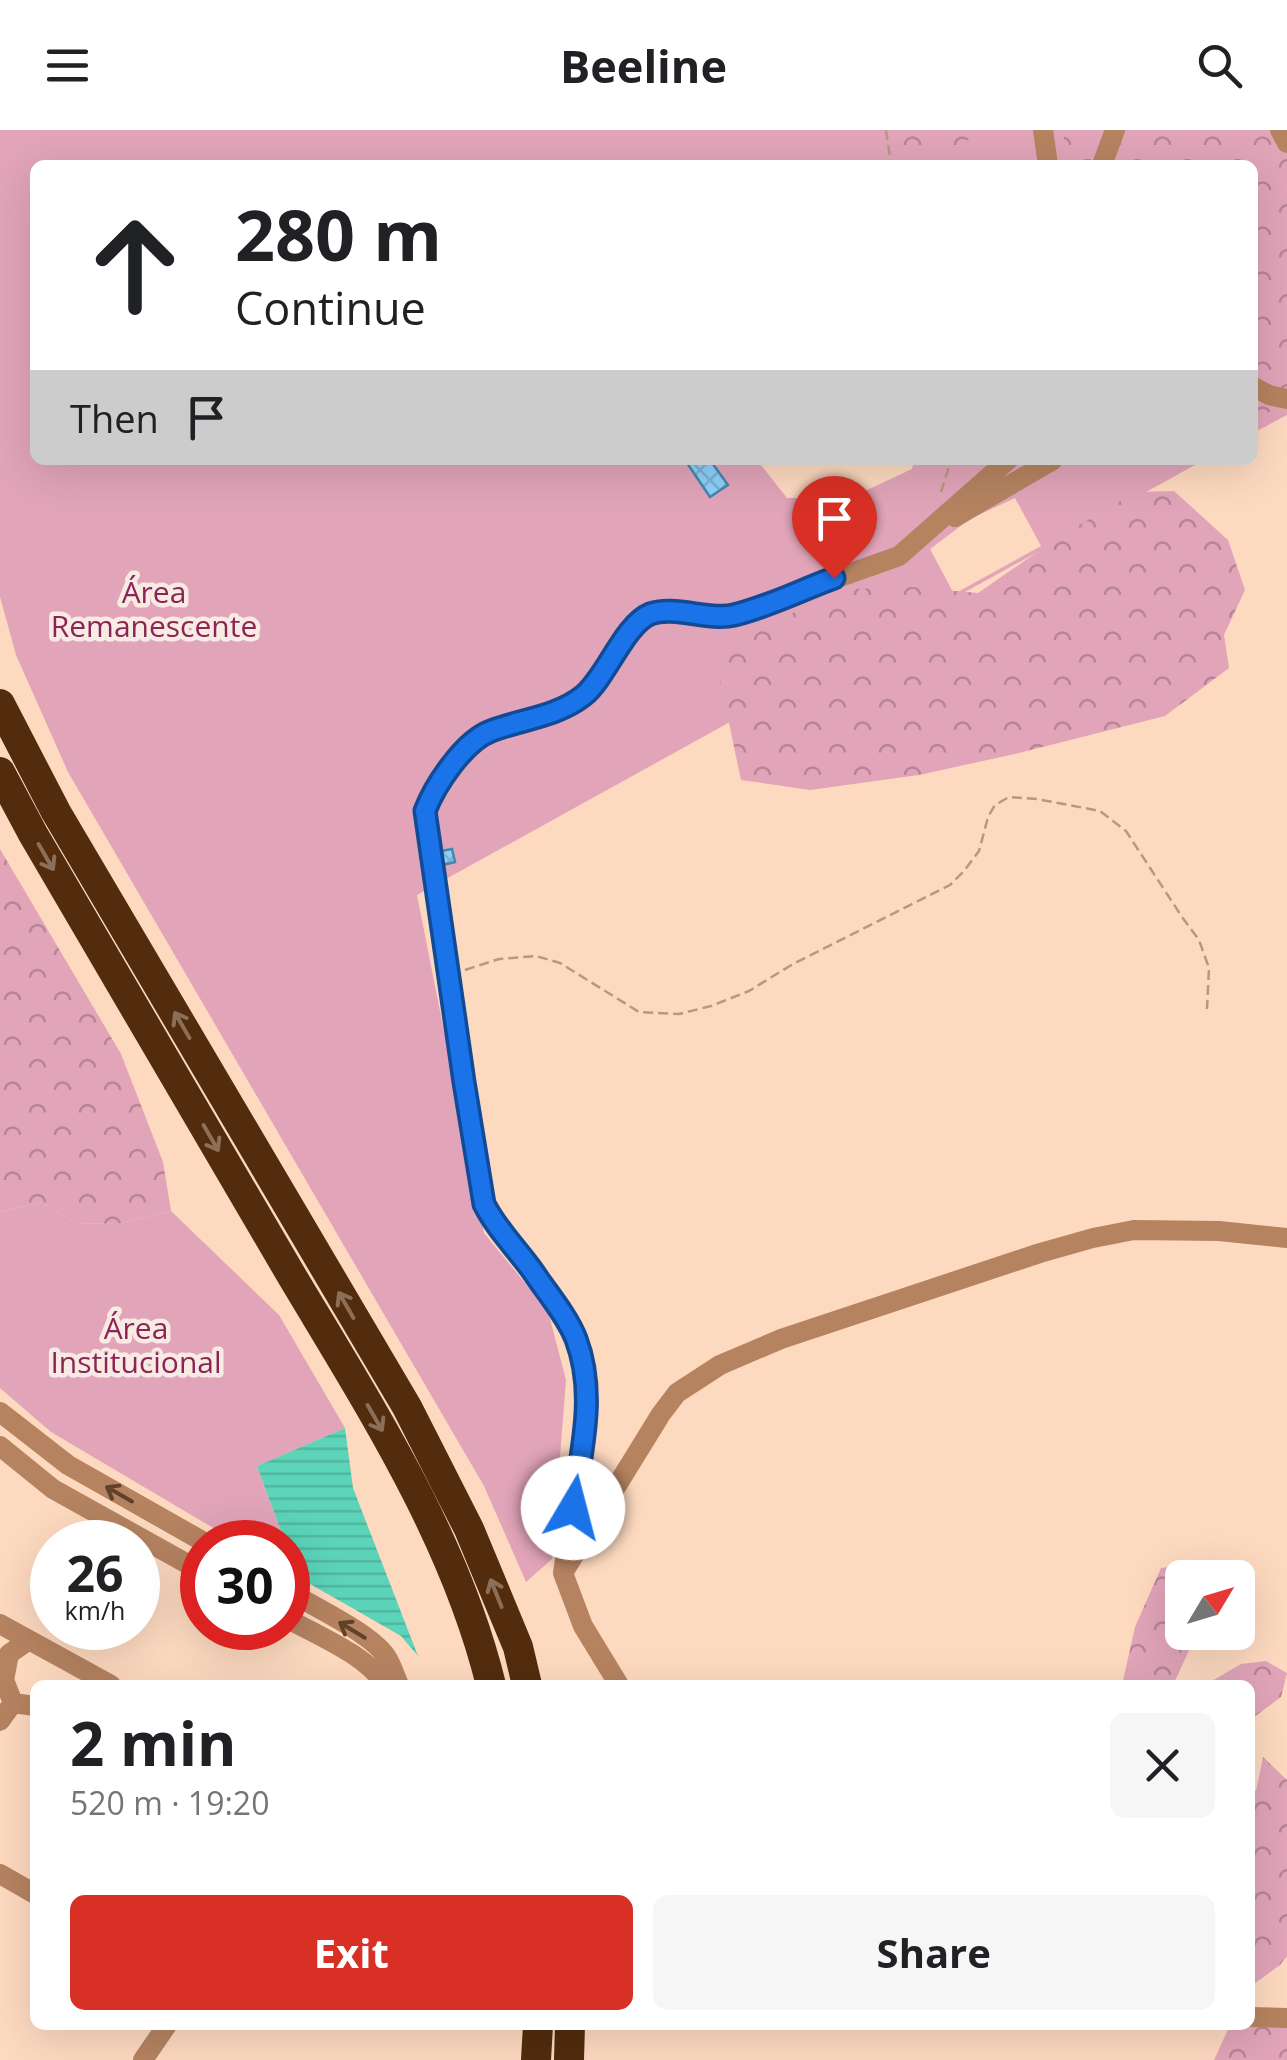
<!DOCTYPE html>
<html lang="en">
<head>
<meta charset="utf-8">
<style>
	body { margin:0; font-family:"Open Sans",sans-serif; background:#f6f6f6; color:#202124; height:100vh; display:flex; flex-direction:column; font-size:38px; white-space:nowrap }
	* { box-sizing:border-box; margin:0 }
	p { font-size:32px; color:#757577 }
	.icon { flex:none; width:55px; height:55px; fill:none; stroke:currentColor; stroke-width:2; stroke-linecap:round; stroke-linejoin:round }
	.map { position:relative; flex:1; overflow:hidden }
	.side { position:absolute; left:30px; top:1550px; width:1225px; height:350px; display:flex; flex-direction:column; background:#fff; border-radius:15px; box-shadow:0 10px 40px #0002 }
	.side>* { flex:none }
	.banner { position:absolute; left:30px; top:30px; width:1228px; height:305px; border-radius:15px; box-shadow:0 10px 40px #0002; background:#fff; color:#202124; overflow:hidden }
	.needle { width:65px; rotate:52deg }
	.fabs { position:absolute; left:1165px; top:1430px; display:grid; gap:20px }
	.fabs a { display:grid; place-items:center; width:90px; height:90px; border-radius:15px; background:#fff; box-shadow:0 10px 40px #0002; font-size:50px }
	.speed { position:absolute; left:30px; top:1390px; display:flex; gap:20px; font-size:50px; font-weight:700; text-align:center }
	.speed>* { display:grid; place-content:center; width:130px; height:130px; border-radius:50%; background:#fff; box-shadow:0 10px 40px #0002; line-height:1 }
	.speed small { font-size:25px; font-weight:400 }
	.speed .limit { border:15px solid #d22; background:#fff; color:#111 }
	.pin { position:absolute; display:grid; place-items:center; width:85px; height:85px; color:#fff; margin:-102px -42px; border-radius:50% 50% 50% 0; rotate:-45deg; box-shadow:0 0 10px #0007 }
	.pin .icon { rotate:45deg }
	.me { position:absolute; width:110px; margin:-55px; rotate:8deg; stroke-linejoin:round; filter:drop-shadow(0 0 8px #0008) }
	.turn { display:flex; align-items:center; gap:35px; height:210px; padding:0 40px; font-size:45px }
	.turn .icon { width:130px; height:130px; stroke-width:2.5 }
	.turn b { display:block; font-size:70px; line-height:85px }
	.then { display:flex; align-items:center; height:95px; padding:0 40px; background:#0003; gap:20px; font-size:38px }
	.round { display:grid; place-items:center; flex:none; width:105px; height:105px; border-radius:15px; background:#f6f6f6 }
	.headline { display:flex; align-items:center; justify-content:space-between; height:170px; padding:0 40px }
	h1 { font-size:60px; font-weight:700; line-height:75px }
	.cta { display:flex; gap:20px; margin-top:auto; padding:20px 40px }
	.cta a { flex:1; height:115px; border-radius:15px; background:#d93025; color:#fff; font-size:40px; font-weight:700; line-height:115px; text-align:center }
	.cta a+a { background:#f6f6f6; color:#202124 }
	header { display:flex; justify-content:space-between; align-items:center; height:130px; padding:0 40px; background:#fff; font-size:45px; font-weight:700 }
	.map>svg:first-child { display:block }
</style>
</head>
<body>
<header><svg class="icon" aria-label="menu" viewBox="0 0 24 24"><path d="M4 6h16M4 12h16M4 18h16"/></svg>Beeline<svg class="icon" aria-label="search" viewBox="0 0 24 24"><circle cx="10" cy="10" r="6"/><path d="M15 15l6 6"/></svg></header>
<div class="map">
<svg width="1287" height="1930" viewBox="0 0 1287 1930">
	<defs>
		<pattern id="forest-crowns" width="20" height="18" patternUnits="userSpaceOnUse" patternTransform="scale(2.5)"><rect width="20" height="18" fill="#e1a4b9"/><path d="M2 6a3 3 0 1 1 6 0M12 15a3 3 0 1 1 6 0" fill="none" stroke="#b78595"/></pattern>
		<pattern id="water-rules" width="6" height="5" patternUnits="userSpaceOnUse" patternTransform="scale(2.5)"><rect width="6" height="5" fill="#5cd4ba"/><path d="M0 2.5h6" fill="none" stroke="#51b69f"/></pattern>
		<pattern id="building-cross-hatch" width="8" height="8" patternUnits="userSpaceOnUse" patternTransform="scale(2.5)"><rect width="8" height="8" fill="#8ed0fa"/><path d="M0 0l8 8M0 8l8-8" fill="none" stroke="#7bb2d5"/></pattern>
	</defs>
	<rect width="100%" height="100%" fill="#fdd9bf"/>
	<path fill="#e1a4b9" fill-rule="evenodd" d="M0,0H1287V285L1253,303L1252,35H35V330H757L787,368H850L912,339L914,330H1204L417,765L484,1103L548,1181L566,1250L552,1429L526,1452L484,1356L68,642L16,525L0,467ZM1015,368L1041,416L954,464L930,419L970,389Z
		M42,1072L76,1093L117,1094L171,1081L279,1185L345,1298L257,1336L285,1412H237L51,1302L0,1258V1082Z"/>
	<path fill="url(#forest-crowns)" d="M880,0H986L922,35H911Z
		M1055,0H1287V273L1253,290L1252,35H1064V5Z
		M1174,361L1228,410L1245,460L1224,505L1229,538L1165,586L1019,623L919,645L810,660L741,650L717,536L774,490L857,459L912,457L978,463L1059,407L1136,362Z
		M0,719L121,924L163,1032L171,1081L117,1094L76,1093L42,1072L0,1082Z
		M1186,1435L1195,1447L1182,1448V1502L1197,1503L1174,1553L1178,1555H1122L1135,1497L1161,1438Z
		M1266,1531L1287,1543L1281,1567L1250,1590V1555H1205L1241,1534Z
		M1263,1627L1287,1650V1826L1280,1835L1250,1857V1661H1256Z
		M1230,1895H1287V1930H1214Z"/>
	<path fill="url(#water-rules)" d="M345,1298L353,1358L418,1526L401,1506L298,1447L288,1419V1412H285L257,1336Z"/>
	<path fill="url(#building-cross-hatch)" stroke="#4586ac" stroke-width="2.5" d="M685,330H710L728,355L710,367Z
		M452,719L455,732L443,735L441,721Z"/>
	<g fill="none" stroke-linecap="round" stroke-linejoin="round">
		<path stroke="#b79881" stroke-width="2.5" stroke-dasharray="10 5" stroke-linecap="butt" d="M886,0L891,34L894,35
			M941,362L951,330
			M465,840L499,829L536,826L560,833L639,882L679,884L711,876L749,861L793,834L950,755L964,741L979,721L988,687L995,675L1009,667L1037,669L1100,681L1126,701L1182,787L1199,810L1209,838L1207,879"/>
		<path stroke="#b58360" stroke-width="20" d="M1043,0L1048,35
			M1280,0L1287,13
			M1102,35L1115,0
			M1252,256L1269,265L1287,269
			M955,387L1053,330
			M0,1282L68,1335L204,1412
			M0,1316L53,1359L202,1442
			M563,1443L588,1279L584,1235L575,1205L531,1140L493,1091L483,1075L425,681L432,661L470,614L488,601L566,577L587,563L637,494L651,484L666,482L730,486L899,426L1008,330
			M288,1461C314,1477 369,1502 386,1526C392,1535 395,1546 399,1555
			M288,1489C317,1505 368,1526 385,1555
			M0,1494L111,1555
			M29,1510L9,1524L4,1550L13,1573L35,1576
			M619,1555L583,1496L563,1443L661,1284L677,1263L720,1235L781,1209L1040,1123L1093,1108L1134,1100L1219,1101L1287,1108
			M0,1591L13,1573
			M0,1744L35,1764
			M1250,1887L1287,1888
			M143,1930L167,1895"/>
		<path stroke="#522c0d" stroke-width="30" d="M0,574L56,682L407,1277L469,1399L518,1517L527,1555
			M0,642L33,704C120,852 206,1000 293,1148C370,1277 455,1408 491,1555
			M536,1930L538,1895
			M569,1930L570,1895"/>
	</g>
	<defs><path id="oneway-shaft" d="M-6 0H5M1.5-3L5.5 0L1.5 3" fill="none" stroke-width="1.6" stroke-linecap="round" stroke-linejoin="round" transform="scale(2.5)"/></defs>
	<g stroke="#8c6f58">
		<use href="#oneway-shaft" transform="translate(46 727) rotate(60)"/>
		<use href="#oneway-shaft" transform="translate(182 895) rotate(-120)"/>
		<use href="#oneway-shaft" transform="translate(211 1008) rotate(60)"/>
		<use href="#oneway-shaft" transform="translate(346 1175) rotate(-120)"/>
		<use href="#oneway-shaft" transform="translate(375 1288) rotate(60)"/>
		<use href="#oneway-shaft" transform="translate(496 1463) rotate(-112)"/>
	</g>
	<g stroke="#61412a">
		<use href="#oneway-shaft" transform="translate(119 1364) rotate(-150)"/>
		<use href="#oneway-shaft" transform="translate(352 1500) rotate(-149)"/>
	</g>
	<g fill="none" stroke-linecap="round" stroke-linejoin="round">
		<defs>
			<path id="route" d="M573,1378C581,1322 597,1264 576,1209C567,1186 548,1164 534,1143C518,1120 497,1100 484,1074L464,952L425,681C435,655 464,611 491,601C522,589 556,587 583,566C606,548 624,495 650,484C674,475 709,491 734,485C768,477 801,460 834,448"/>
		</defs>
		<use href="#route" stroke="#114b97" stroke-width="25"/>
		<use href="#route" stroke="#1a73e8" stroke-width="18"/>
	</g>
	<g text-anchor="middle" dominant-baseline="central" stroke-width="9" stroke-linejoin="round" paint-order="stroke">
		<g font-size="30" fill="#8c2555" stroke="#f8ebe3">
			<text x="154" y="461">Área<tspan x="154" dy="34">Remanescente</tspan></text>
			<text x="136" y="1197">Área<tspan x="136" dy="34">Institucional</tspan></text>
		</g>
	</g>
</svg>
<div class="fabs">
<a><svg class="needle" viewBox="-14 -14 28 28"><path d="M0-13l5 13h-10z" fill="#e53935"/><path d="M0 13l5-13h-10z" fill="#757577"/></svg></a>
</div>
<div class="speed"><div>26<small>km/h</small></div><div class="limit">30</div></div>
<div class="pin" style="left:834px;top:448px;background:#d93025"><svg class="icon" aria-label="arrive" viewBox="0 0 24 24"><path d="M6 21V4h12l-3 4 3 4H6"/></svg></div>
<svg class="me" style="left:573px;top:1378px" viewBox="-20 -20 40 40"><circle r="19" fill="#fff"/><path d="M0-13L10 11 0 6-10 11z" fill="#1a73e8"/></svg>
<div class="banner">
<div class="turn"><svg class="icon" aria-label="ahead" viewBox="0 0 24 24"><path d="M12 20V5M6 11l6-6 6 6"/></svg><div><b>280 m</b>Continue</div></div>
<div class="then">Then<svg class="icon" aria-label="arrive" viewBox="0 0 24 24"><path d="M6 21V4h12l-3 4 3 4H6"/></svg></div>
</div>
<section class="side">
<div class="headline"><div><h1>2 min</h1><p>520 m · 19:20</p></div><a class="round"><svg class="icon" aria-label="close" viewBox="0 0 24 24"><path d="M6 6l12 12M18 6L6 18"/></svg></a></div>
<div class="cta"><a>Exit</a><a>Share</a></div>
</section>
</div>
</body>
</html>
